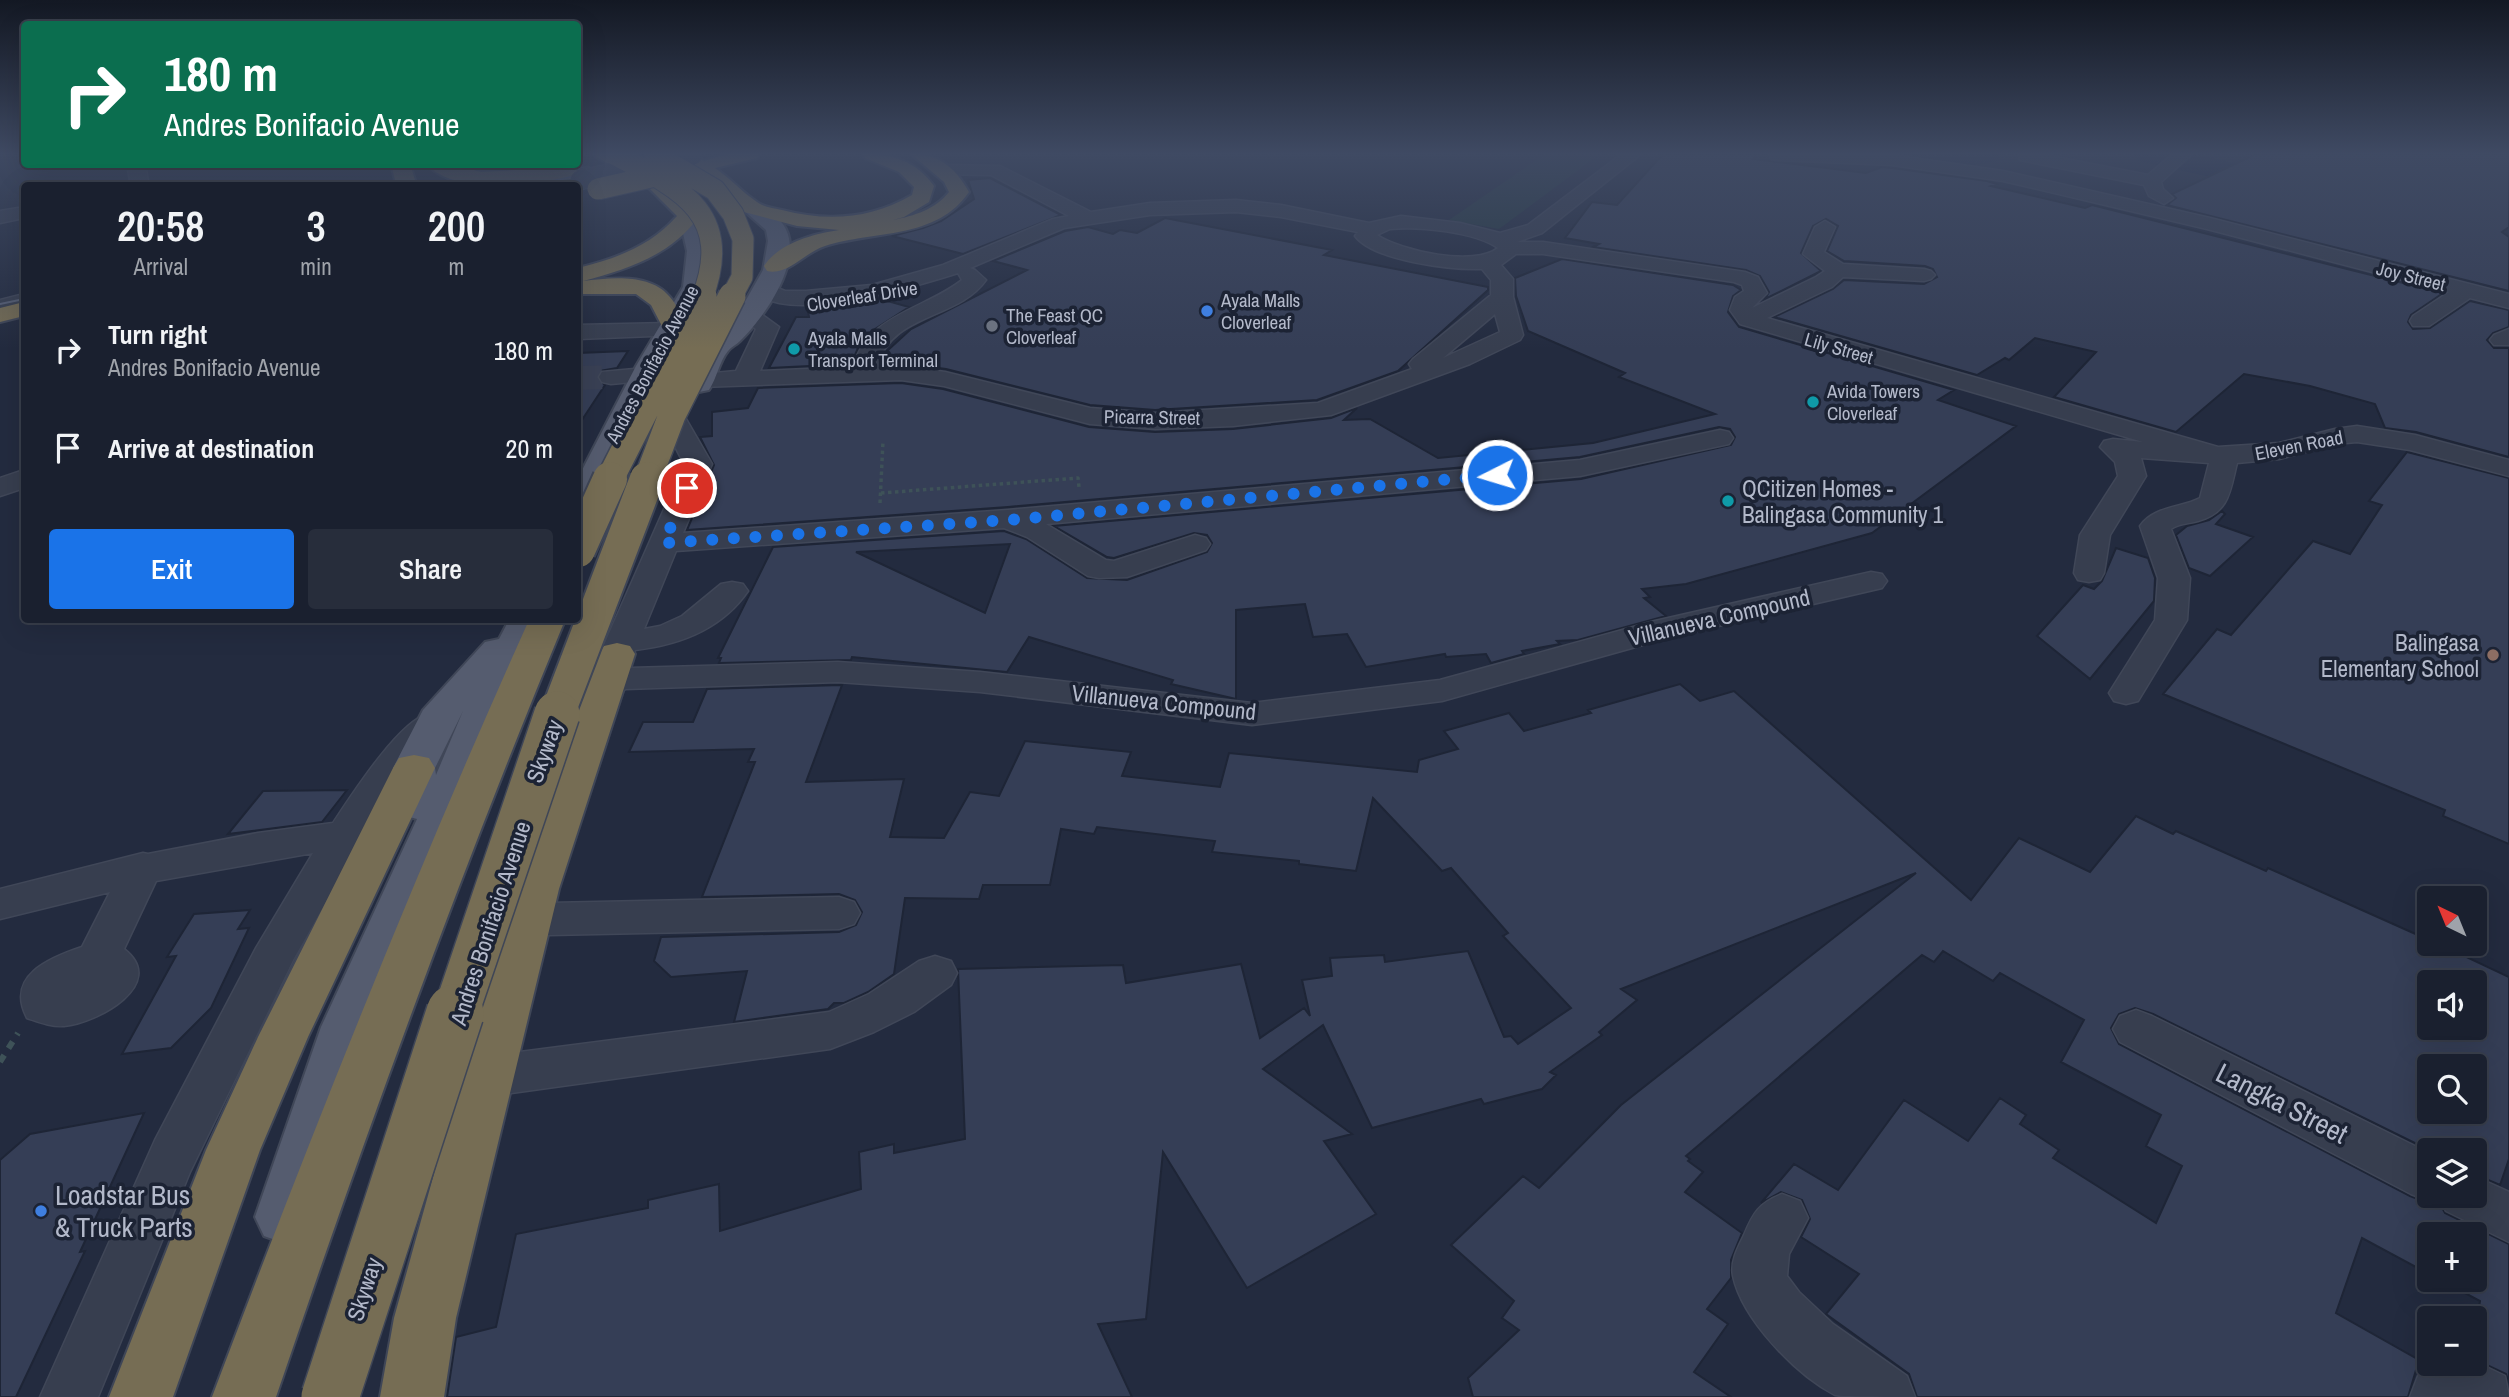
<!DOCTYPE html>
<html lang="en">
<head>
<meta charset="utf-8">
<style>
	body { margin:0; font-family:"Archivo Narrow",sans-serif; background:#272d3b; color:#f1f3f6; height:100vh; display:flex; flex-direction:column; font-size:26px; white-space:nowrap }
	* { box-sizing:border-box; margin:0 }
	p { font-size:23px; color:#9fa3aa }
	.icon { flex:none; width:38px; height:38px; fill:none; stroke:currentColor; stroke-width:2; stroke-linecap:round; stroke-linejoin:round }
	.map { position:relative; flex:1; overflow:hidden }
	.details { position:absolute; left:21px; top:182px; width:560px; height:441px; display:flex; flex-direction:column; background:#1a202f; border-radius:7px; box-shadow:0 7px 28px #0002,0 0 0 2px #383e4b }
	.details>* { flex:none }
	.top-card { position:absolute; left:21px; top:21px; width:560px; height:147px; border-radius:7px; box-shadow:0 7px 28px #0002,0 0 0 2px #383e4b; background:#0b6e4f; color:#fff; overflow:hidden }
	.needle { width:46px; rotate:317deg }
	.controls { position:absolute; left:2417px; top:886px; display:grid; gap:14px }
	.controls a { display:grid; place-items:center; width:70px; height:70px; border-radius:7px; background:#1a202f; box-shadow:0 7px 28px #0002,0 0 0 2px #383e4b; font-size:35px }
	.pin { position:absolute; display:grid; place-items:center; width:60px; height:60px; color:#fff; margin:-30px; border:4px solid #fff; border-radius:50%; box-shadow:0 2px 7px #0007 }
	.me { position:absolute; width:77px; margin:-38px; rotate:265deg; stroke-linejoin:round; filter:drop-shadow(0 0 5px #0008) }
	.turn { display:flex; align-items:center; gap:24px; height:147px; padding:0 28px; font-size:32px }
	.turn .icon { width:91px; height:91px; stroke-width:2.5 }
	.turn b { display:block; font-size:49px; line-height:60px }
	.eta { display:flex; justify-content:space-evenly; align-items:center; height:119px; text-align:center }
	.eta b { font-size:42px; font-weight:600; line-height:49px }
	.button { display:flex; gap:14px; margin-top:auto; padding:14px 28px }
	.button a { flex:1; height:80px; border-radius:7px; background:#1a73e8; color:#fff; font-size:28px; font-weight:600; line-height:80px; text-align:center }
	.button a+a { background:#272d3b; color:#f1f3f6 }
	ul { padding:0; list-style:none }
	li { display:flex; align-items:center; gap:21px; height:98px; padding:0 28px }
	li div { flex:1 }
	li b { display:block; font-size:26px }
	li em { font-style:normal }
	.map>svg:first-child { display:block }
</style>
</head>
<body>
<div class="map">
<svg width="2509" height="1397" viewBox="0 0 2509 1397">
	<rect width="100%" height="100%" fill="#232b3f"/>
	<path fill="#253940" d="M1545,154H1600L1499,229L1449,220Z"/>
	<g fill="none" stroke-linecap="round" stroke-linejoin="round">
		<path fill="#16203e" fill-rule="evenodd" d="M1910,154H2002L1997,161C1971,167 1941,167 1915,161Z
			M2134,154H2193L2325,183L2330,190L2325,197L2313,200L2139,161Z"/>
	</g>
	<path fill="#353e56" stroke="#1e2536" stroke-width="2" fill-rule="evenodd" d="M1663,154H1757L1753,159L1866,173L1882,167L1892,168L1987,181L1997,184L1991,186L2085,208L2092,205L2443,293L2411,315L2408,322L2413,329L2430,328L2470,301L2509,310V327L2493,333L2487,340L2494,348H2509V457L2416,432L2385,428L2375,404L2310,386L2244,374L2176,432L2054,397L2096,352L2035,338L2009,360L2005,358L1977,375L1774,317L1833,289L1844,280L1924,284L1937,277L1933,269L1925,266L1844,261L1827,251L1838,226L1826,219L1813,226L1801,253L1821,271L1765,299L1769,292L1760,276L1746,270L1593,247L1599,244L1565,238L1592,202L1617,205Z
		M2256,154H2509V227L2502,232L2509,237V291L2167,205L2176,198L2172,194Z
		M990,178L1061,215L963,254L892,236L923,228L941,221L974,199L968,180Z
		M1165,218L1332,250L1324,255L1488,287V290L1398,371L1317,400L1155,410L1090,405L946,369L901,363L881,364L887,351L911,329L1027,270L993,261L1065,231L1088,227L1113,234L1120,230L1137,233Z
		M1562,259L1733,285L1741,290L1733,296L1728,312L1739,327L1954,390L1938,400L2016,426L1872,533L1686,584L1642,589L1650,597L1644,598L1666,616L1578,640L1557,641L1560,644L1522,651L1524,654L1491,663L1486,654L1446,657L1445,654L1366,667L1347,634L1313,637L1305,604L1236,610V699L1171,684L1173,680L1029,637L1007,672L852,657L851,660L719,663L721,658H718L773,547L1004,531L1026,539L1087,578L1127,580L1207,552L1212,543L1207,535L1194,533L1114,558L1107,557L1054,526L1581,479L1731,445L1735,437L1730,429L1719,427L1580,457L1008,507L687,530L714,465L700,437L712,436V412L748,408L758,388L901,383L943,389L1089,427L1155,432L1233,429L1331,418L1357,408L1344,420L1370,419L1438,458L1593,443L1715,414L1619,377L1625,373L1528,331L1516,296L1515,278ZM1010,544L985,613L856,552Z
		M877,298L909,307L869,333L858,348L851,364L769,368L796,317H809L807,307Z
		M628,351L617,368L600,371L597,378L605,385L578,426V353Z
		M2407,452L2509,478V844L2443,816L2445,810L2163,694L2217,629L2231,635L2313,541L2350,554L2382,505L2369,501Z
		M2222,511L2225,514L2216,524L2253,537L2210,576L2189,568L2176,535L2187,526L2209,520Z
		M2116,548L2148,558L2155,578L2154,601L2090,679L2037,636L2083,585L2094,589L2102,581Z
		M1680,684L1700,701L1734,691L1971,900L2019,838L2090,872L2136,816L2173,834L2176,831L2266,871L2268,868L2429,940V943H2437L2509,977V1159L2500,1185L2474,1174V1150H2429L2153,1014L2135,1008L2119,1014L2111,1028L2119,1044L2410,1196L2428,1203L2438,1200L2445,1213L2509,1244V1383L2506,1374L2474,1359V1349L2487,1311L2479,1307L2480,1301L2439,1279H2474V1234H2429V1274L2362,1238L2336,1313L2419,1360L2408,1397H1917L1909,1374L1826,1314L1859,1274L1801,1237L1810,1219L1802,1200L1781,1192L1761,1203L1794,1164L1838,1190L1904,1100L1968,1141L2000,1098L2026,1115L2020,1124L2059,1150L2053,1158L2156,1223L2182,1166L2146,1146L2161,1115L2061,1062L2084,1020L2000,973L1993,981L1943,951L1934,962L1922,955L1686,1156L1690,1159L1688,1161L1703,1172L1685,1192L1742,1233L1731,1260V1278L1707,1309L1728,1324L1694,1372L1731,1397H1473L1468,1378L1519,1330L1502,1318L1514,1301L1451,1245L1523,1176L1539,1188L1621,1105L1916,873L1621,989L1637,1000L1599,1032L1602,1035L1550,1072L1556,1075L1542,1089L1484,1104L1481,1099L1372,1128L1323,1025L1263,1069L1352,1134L1324,1141L1376,1214L1247,1288L1163,1152L1146,1319L1098,1324L1132,1397H447L456,1337L496,1327L516,1234L648,1208V1200L719,1184L720,1231L861,1189L859,1152L894,1144V1153L965,1139L958,969L1123,965L1126,983L1241,964L1260,1038L1304,1008L1310,1016L1302,980L1332,976L1330,958L1384,955L1385,962L1468,951L1504,1037L1511,1036L1518,1044L1571,1008L1503,936L1508,933L1451,868L1442,871L1373,798L1356,871L1299,864V861L1212,852L1215,841L1097,827L1094,834L1061,829L1050,885H983L979,899L905,898L894,974L868,992L844,1003H834L828,1009L734,1022L747,971L671,977L654,961L661,937L839,932L856,925L862,912L855,900L839,894L702,897L755,762H748L754,749L629,752L643,722H693L707,689L842,685L806,782L904,779L890,837L944,838L970,792L999,796L1025,741L1131,752L1122,776L1220,787L1229,753L1417,772L1419,760L1458,749L1444,731L1509,713L1524,731L1591,713L1588,710ZM2429,982H2474V1027H2429ZM2429,1066H2474V1111H2429Z
		M347,790L322,822L228,834L263,791Z
		M250,910L238,929L249,928L211,1008L171,1048L122,1054L176,956L167,957L194,914Z
		M144,1113L80,1252L85,1251L16,1397H0V1160L30,1134Z"/>
	<g fill="none" stroke-linecap="round" stroke-linejoin="round">
		<path stroke="#394054" stroke-width="24" stroke-dasharray="24 12" stroke-linecap="butt" d="M578,378L611,377"/>
		<defs>
			<path id="minor" d="M1622,154H1641L1542,233L1517,242H1543L1745,272L1758,277L1767,293L1752,308L1816,277L1825,271L1803,254L1815,227L1825,221L1835,227L1824,252L1843,264L1924,269L1931,271L1935,275L1931,279L1924,281L1843,277L1832,287L1767,318L2218,447L2279,443L2335,429L2357,426L2415,435L2509,460V476L2410,450L2357,442L2335,444L2279,459L2237,463C2230,491 2230,512 2198,521C2188,524 2180,523 2171,529L2190,578L2187,620L2138,701L2126,704L2114,701L2109,693L2155,620L2158,578L2140,526C2154,506 2181,508 2200,498L2209,463L2141,458L2146,476L2110,535L2104,573L2100,580L2089,582L2078,580L2074,573L2080,535L2118,476L2115,462L2100,447L2104,441L2113,439L2143,442L1740,324L1730,310L1735,297L1744,291L1742,285L1734,282L1543,254H1516L1501,265L1513,279V297L1523,335L1520,340L1470,364L1331,415L1233,426L1155,429L1090,424L944,386L901,380L701,387L692,385L689,380L692,375L736,371L756,329L738,316L741,311H757L779,327L760,371L853,367C868,314 924,310 962,280L958,273C920,285 781,328 754,289L757,284L765,283L785,291H806L872,285L943,265L1053,219L1069,216L991,175L937,174L934,170L937,166L943,165L1000,166L1091,212L1150,203L1236,200L1281,205L1369,223L1401,216L1460,223L1500,233L1528,225ZM1236,212L1281,217L1358,232L1355,236C1374,261 1452,270 1482,269L1491,280V295L1413,359L1409,364L1412,369L1318,403L1155,413L1090,408L945,372L901,366L877,367C890,313 958,320 986,280L975,270L970,268L1064,228L1150,215ZM1390,229C1419,226 1475,232 1498,248C1474,267 1401,251 1377,235ZM1495,314L1500,332L1443,358Z
				M1769,154L1892,155L2003,171L2210,218L2509,294V308L2470,298L2429,326H2413L2410,321L2413,316L2449,292L2207,229L2003,181L1892,165L1777,160L1771,159Z
				M2019,154H2040L2148,175L2173,154H2192L2161,182L2163,189L2173,198L2164,204L2149,196L2144,185L2020,160Z
				M127,164H145L149,186H131Z
				M588,167L597,172L594,176L552,186H517L520,182Z
				M18,208L24,210V218L0,223V211Z
				M24,294V307L0,314V300Z
				M670,323L678,325L681,330L678,335L578,339V325Z
				M2509,329V345H2494L2490,340L2494,335Z
				M645,368L654,370L657,375L654,380L611,384L602,382L599,377L602,372Z
				M677,417L686,419L712,464L683,533L1008,510L1580,460L1720,430L1729,432L1733,438L1729,444L1580,476L1046,524L1106,560L1114,561L1195,535L1206,538L1210,544L1206,550L1127,577L1099,578L1088,576L1027,537L1004,528L676,551L644,629L660,626L682,616L721,584L732,582L743,584L748,591C722,629 679,645 635,650L630,668L838,662L980,672L1252,703L1440,680L1655,621L1871,572L1882,574L1887,581L1882,588L1675,636L1442,701L1252,725L980,692L838,682L625,689L620,696L608,700L596,696L591,689L600,654L684,464L664,425L668,419Z
				M24,470V488L0,496V478Z
				M428,714L441,717L446,725L383,808L357,847L293,960L190,1172L98,1397H40L155,1140L256,948L313,853L156,881L124,949C169,984 97,1023 64,1026C51,1027 39,1022 27,1018C5,976 49,958 82,947L110,892L0,919V889L143,853L148,854L258,833L333,823C351,796 399,721 428,714Z
				M839,897L854,902L860,913L854,924L839,929L549,935L534,930L528,919L534,908L549,903Z
				M935,956L951,961L957,973L951,985L914,1012L874,1032L830,1049L504,1094L487,1088L480,1074L487,1060L504,1054L829,1012L869,994L919,961Z
				M2136,1010L2152,1016L2429,1153V1195H2474V1176L2509,1192V1242L2446,1211L2439,1197L2429,1201L2411,1194L2120,1042L2113,1029L2120,1016Z
				M1782,1194L1800,1201L1808,1218L1789,1254L1787,1276L1799,1292L1833,1324L1907,1376L1915,1397C1900,1397 1845,1397 1835,1395C1796,1375 1742,1319 1733,1276C1730,1262 1738,1247 1744,1235C1753,1213 1759,1203 1782,1194Z
				M2474,1361L2505,1376L2509,1397H2410L2418,1376L2431,1364L2474,1363Z"/>
			<path id="major" d="M751,202C760,204 766,210 774,215C815,246 767,315 740,341C736,345 731,347 728,351C719,362 717,378 709,390L699,392L689,390L685,384L703,349L742,307L763,270L768,241L766,230L741,208L744,204Z
				M689,210L696,212L708,242L707,287L662,366L594,507L589,514L578,516V478L636,366L683,287L687,251L679,216L682,212Z
				M509,620H544L502,709L450,846L371,1027L313,1217L304,1236L284,1243L264,1236L255,1217L321,1027L417,819L406,816L400,806L393,768L423,710L485,642L499,639ZM463,711L436,775L435,768Z"/>
			<path id="highway" d="M592,154H614L664,181L699,216C672,255 628,269 583,281C610,278 649,273 669,296C677,304 680,315 685,325L682,330L673,332L664,330L651,305L636,294H578V268C615,259 651,246 677,216L650,189Z
				M672,154H693L704,161L727,154H759L757,158L715,168C730,178 742,192 757,202C763,207 774,208 782,210C828,222 871,219 912,195L914,187L899,172L865,158L863,154C893,154 916,161 934,186L929,202L904,217L893,220C914,216 936,209 949,192L944,182L911,154C939,154 955,167 969,192C936,240 875,230 825,246C805,252 788,276 767,271L764,266C779,243 813,234 839,230L797,226L744,212L715,186Z
				M391,164H410L415,180L412,186H392L395,180Z
				M427,164H450L481,172L571,167L581,173L571,179C534,182 453,196 427,164Z
				M24,302V316L0,322V308Z
				M529,620H565C459,876 365,1135 276,1397H212C311,1135 414,875 529,620Z
				M617,643L630,646L635,654L559,889L456,1318L444,1397H380L394,1318L513,889L599,654L604,646Z
				M414,755L429,758L435,768L308,1037L260,1150L173,1397H109L206,1150L258,1037L393,768L399,758Z"/>
		</defs>
		<use href="#minor" stroke="#404758" stroke-width="3"/>
		<use href="#major" stroke="#404758" stroke-width="4"/>
		<use href="#highway" stroke="#3f4657" stroke-width="4"/>
		<path stroke="#3e5258" stroke-width="3.5" stroke-dasharray="3.5 3.5" stroke-linecap="butt" d="M881,493L1078,478L1079,487
			M880,503L883,441"/>
		<path stroke="#3e5258" stroke-width="6" stroke-dasharray="8 8" stroke-linecap="butt" d="M0,1062L18,1033"/>
		<use href="#minor" fill="#373e4f" fill-rule="evenodd"/>
		<use href="#major" fill="#555c6f" fill-rule="evenodd"/>
		<use href="#highway" fill="#766d54" fill-rule="evenodd"/>
		<path stroke="#596176" stroke-width="2" d="M530,186L677,154
			M0,304L24,299"/>
		<defs>
			<path id="minor-bridge" d="M580,180L693,155"/>
			<path id="highway-bridge-far4" d="M614,154C680,188 735,213 702,298
				M654,154L715,190L733,214L743,239L742,277L731,298
				M598,189L664,174"/>
			<path id="highway-bridge-far3" d="M609,481L703,296
				M647,481L672,415L732,296"/>
			<path id="highway-bridge-far2" d="M578,550L610,479
				M557,715L647,479"/>
			<path id="highway-bridge-far1" d="M455,1015L557,714"/>
			<path id="highway-bridge" d="M330,1397L455,1013"/>
		</defs>
		<use href="#minor-bridge" stroke="#404758" stroke-width="21" stroke-linecap="butt"/>
		<use href="#highway-bridge-far4" stroke="#3f4657" stroke-width="23" stroke-linecap="butt"/>
		<use href="#highway-bridge-far3" stroke="#3f4657" stroke-width="30" stroke-linecap="butt"/>
		<use href="#highway-bridge-far2" stroke="#3f4657" stroke-width="38" stroke-linecap="butt"/>
		<use href="#highway-bridge-far1" stroke="#3f4657" stroke-width="48" stroke-linecap="butt"/>
		<use href="#highway-bridge" stroke="#3f4657" stroke-width="60" stroke-linecap="butt"/>
		<use href="#minor-bridge" stroke="#373e4f" stroke-width="19"/>
		<use href="#highway-bridge-far4" stroke="#766d54" stroke-width="21"/>
		<use href="#highway-bridge-far3" stroke="#766d54" stroke-width="27"/>
		<use href="#highway-bridge-far2" stroke="#766d54" stroke-width="34"/>
		<use href="#highway-bridge-far1" stroke="#766d54" stroke-width="45"/>
		<use href="#highway-bridge" stroke="#766d54" stroke-width="57"/>
	</g>
	<linearGradient id="sky" x2="0" y2="1"><stop stop-color="#131823"/><stop offset="0.44" stop-color="#3f4a63"/><stop offset="1" stop-color="#3f4a63" stop-opacity="0"/></linearGradient>
	<rect width="2509" height="349" fill="url(#sky)"/>
	<g fill="none" stroke-linecap="round" stroke-linejoin="round">
		<path stroke="#1a73e8" stroke-width="12" stroke-dasharray="0 21.6" d="M687,488L664,543L1009,520L1497,475"/>
	</g>
	<g fill="#3f7fe0" stroke="#1c2334" stroke-width="2.5">
		<circle cx="1207" cy="311" r="7"/>
		<circle cx="41" cy="1211" r="7"/>
	</g>
	<circle fill="#6b7280" stroke="#1c2334" stroke-width="2.5" cx="992" cy="326" r="7"/>
	<g fill="#0f9aa8" stroke="#1c2334" stroke-width="2.5">
		<circle cx="794" cy="349" r="7"/>
		<circle cx="1813" cy="402" r="7"/>
		<circle cx="1728" cy="501" r="7"/>
	</g>
	<circle fill="#8d6e63" stroke="#1c2334" stroke-width="2.5" cx="2493" cy="655" r="7"/>
	<g text-anchor="middle" dominant-baseline="central" stroke-width="7" stroke-linejoin="round" paint-order="stroke">
		<g font-size="19" fill="#b3b9ca" stroke="#1c2334">
			<text transform="translate(2411 276) rotate(14)">Joy Street</text>
			<text transform="translate(862 296) rotate(-9)">Cloverleaf Drive</text>
			<text transform="translate(1839 348) rotate(16)">Lily Street</text>
			<text transform="translate(652 364) rotate(-62)">Andres Bonifacio Avenue</text>
			<text transform="translate(1152 417) rotate(1)">Picarra Street</text>
			<text transform="translate(2299 445) rotate(-11)">Eleven Road</text>
		</g>
		<g font-size="19" fill="#b3b9ca" stroke="#1c2334" text-anchor="start">
			<text x="1221" y="300">Ayala Malls<tspan x="1221" dy="22">Cloverleaf</tspan></text>
			<text x="1006" y="315">The Feast QC<tspan x="1006" dy="22">Cloverleaf</tspan></text>
			<text x="808" y="338">Ayala Malls<tspan x="808" dy="22">Transport Terminal</tspan></text>
			<text x="1827" y="391">Avida Towers<tspan x="1827" dy="22">Cloverleaf</tspan></text>
		</g>
		<g font-size="23" fill="#b3b9ca" stroke="#1c2334" text-anchor="start">
			<text x="1742" y="488">QCitizen Homes -<tspan x="1742" dy="26">Balingasa Community 1</tspan></text>
			<text x="2479" y="642" text-anchor="end">Balingasa<tspan x="2479" dy="26">Elementary School</tspan></text>
		</g>
		<g font-size="23" fill="#b3b9ca" stroke="#1c2334">
			<text transform="translate(1719 617) rotate(-13)">Villanueva Compound</text>
			<text transform="translate(1164 702) rotate(6)">Villanueva Compound</text>
			<text transform="translate(544 751) rotate(-70)">Skyway</text>
			<text transform="translate(490 923) rotate(-72)">Andres Bonifacio Avenue</text>
			<text transform="translate(364 1289) rotate(-72)">Skyway</text>
		</g>
		<g font-size="28" fill="#b3b9ca" stroke="#1c2334">
			<text transform="translate(2282 1103) rotate(27)">Langka Street</text>
		</g>
		<g font-size="28" fill="#b3b9ca" stroke="#1c2334" text-anchor="start">
			<text x="55" y="1195">Loadstar Bus<tspan x="55" dy="32">&amp; Truck Parts</tspan></text>
		</g>
	</g>
</svg>
<div class="controls">
<a><svg class="needle" viewBox="-14 -14 28 28"><path d="M0-13l5 13h-10z" fill="#e53935"/><path d="M0 13l5-13h-10z" fill="#9fa3aa"/></svg></a>
<a><svg class="icon" aria-label="sound" viewBox="0 0 24 24"><path d="M4 9h4l5-4v14l-5-4H4zM17 9q2 3 0 6"/></svg></a>
<a><svg class="icon" aria-label="search" viewBox="0 0 24 24"><circle cx="10" cy="10" r="6"/><path d="M15 15l6 6"/></svg></a>
<a><svg class="icon" aria-label="layers" viewBox="0 0 24 24"><path d="M12 4l9 5-9 5-9-5zM3 14l9 5 9-5"/></svg></a>
<a>+</a>
<a>−</a>
</div>
<div class="pin" style="left:687px;top:488px;background:#d93025"><svg class="icon" aria-label="arrive" viewBox="0 0 24 24"><path d="M6 21V4h12l-3 4 3 4H6"/></svg></div>
<svg class="me" style="left:1497px;top:475px" viewBox="-20 -20 40 40"><circle r="17" fill="#1a73e8" stroke="#fff" stroke-width="3"/><path d="M0-11L8 9 0 5-8 9z" fill="#fff"/></svg>
<div class="top-card">
<div class="turn"><svg class="icon" aria-label="right" viewBox="0 0 24 24"><path d="M7 20v-9h11M14 6l5 5-5 5"/></svg><div><b>180 m</b>Andres Bonifacio Avenue</div></div>
</div>
<section class="details">
<div class="eta">
<div><b>20:58</b><p>Arrival</p></div>
<div><b>3</b><p>min</p></div>
<div><b>200</b><p>m</p></div>
</div>
<ul>
<li><svg class="icon" aria-label="right" viewBox="0 0 24 24"><path d="M7 20v-9h11M14 6l5 5-5 5"/></svg><div><b>Turn right</b><p>Andres Bonifacio Avenue</p></div><em>180 m</em></li>
<li><svg class="icon" aria-label="arrive" viewBox="0 0 24 24"><path d="M6 21V4h12l-3 4 3 4H6"/></svg><div><b>Arrive at destination</b></div><em>20 m</em></li>
</ul>
<div class="button"><a>Exit</a><a>Share</a></div>
</section>
</div>
</body>
</html>
